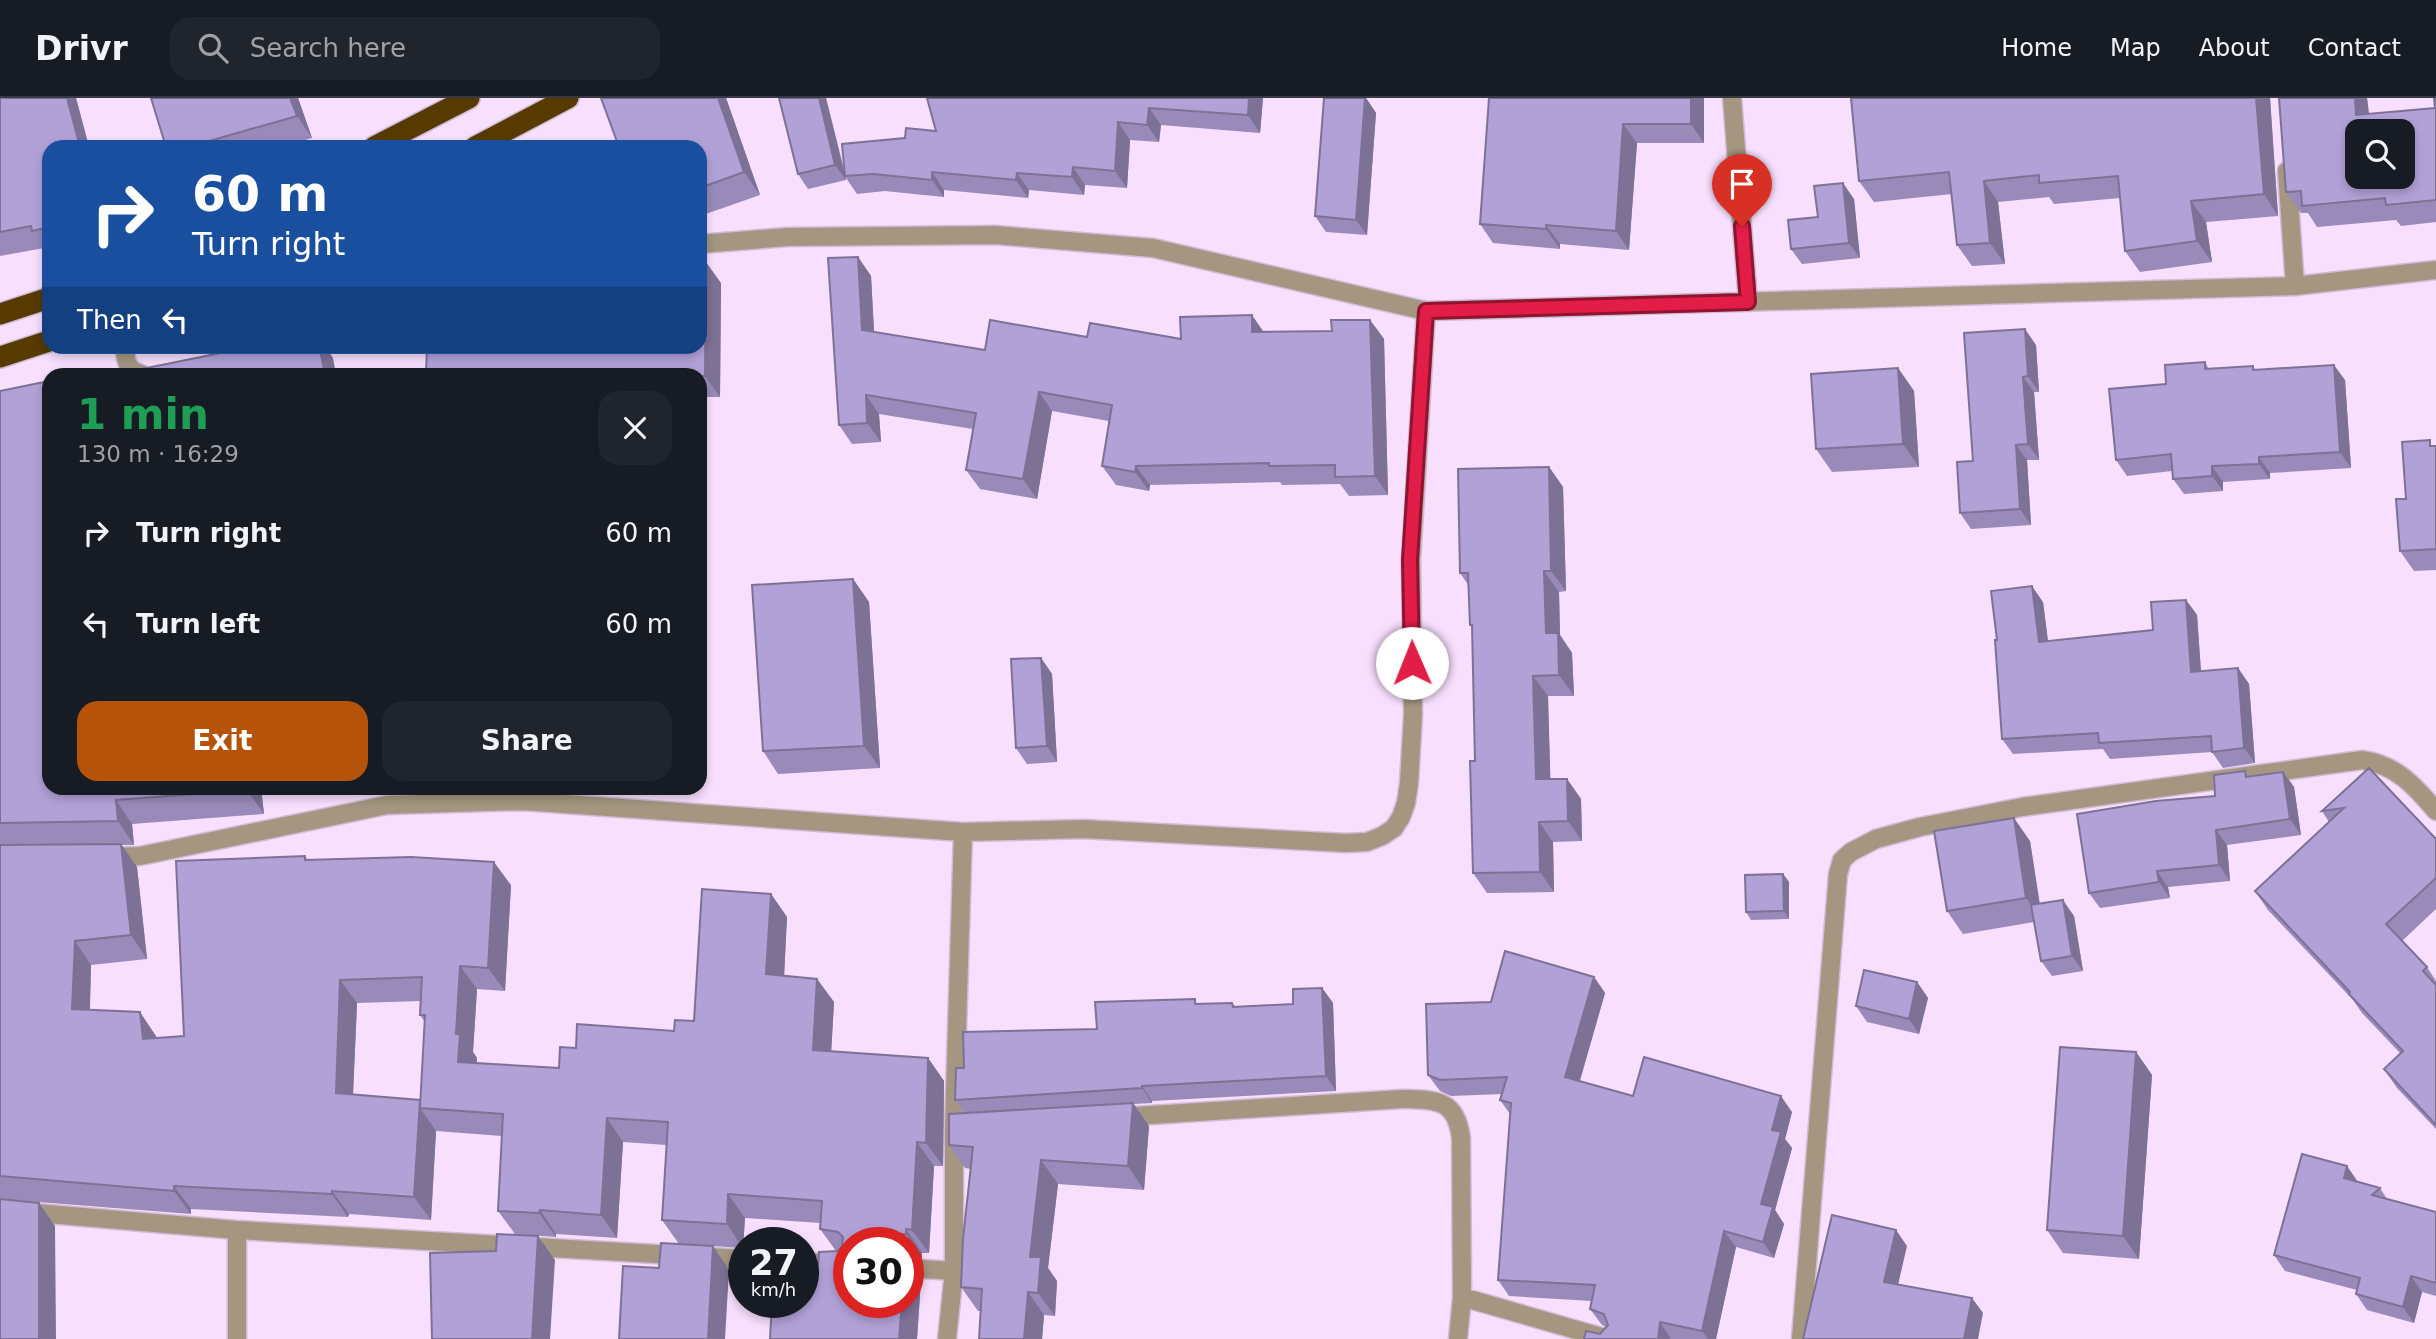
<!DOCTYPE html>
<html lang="en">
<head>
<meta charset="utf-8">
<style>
	body { margin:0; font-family:"DejaVu Sans",sans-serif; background:#20242c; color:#f1f3f6; height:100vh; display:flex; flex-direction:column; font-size:26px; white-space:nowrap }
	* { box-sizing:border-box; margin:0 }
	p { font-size:23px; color:#9ea1a6 }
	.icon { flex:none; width:38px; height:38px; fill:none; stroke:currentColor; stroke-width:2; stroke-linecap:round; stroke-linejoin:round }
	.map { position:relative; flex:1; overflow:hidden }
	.side { position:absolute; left:42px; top:270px; width:665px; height:427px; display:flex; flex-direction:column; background:#171b24; border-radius:21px; box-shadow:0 4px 10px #0003 }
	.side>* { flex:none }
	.top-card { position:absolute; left:42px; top:42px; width:665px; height:214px; border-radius:21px; box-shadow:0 4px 10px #0003; background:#1a4fa0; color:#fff; overflow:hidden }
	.tools { position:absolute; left:2345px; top:21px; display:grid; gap:14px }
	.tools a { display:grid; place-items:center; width:70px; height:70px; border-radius:14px; background:#171b24; box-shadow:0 4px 10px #0003; font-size:35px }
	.speed { position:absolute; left:728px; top:1129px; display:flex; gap:14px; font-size:35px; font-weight:700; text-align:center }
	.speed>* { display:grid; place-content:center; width:91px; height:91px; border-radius:50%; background:#171b24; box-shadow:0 4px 10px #0003; line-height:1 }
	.speed small { font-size:18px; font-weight:400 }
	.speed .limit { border:10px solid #d22; background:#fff; color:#111 }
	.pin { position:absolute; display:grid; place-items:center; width:60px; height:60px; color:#fff; margin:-72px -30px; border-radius:50% 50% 50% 0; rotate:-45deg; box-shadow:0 0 7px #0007 }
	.pin .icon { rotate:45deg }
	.me { position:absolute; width:77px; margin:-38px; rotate:359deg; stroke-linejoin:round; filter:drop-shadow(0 0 5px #0008) }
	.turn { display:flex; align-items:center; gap:24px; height:147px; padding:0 35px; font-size:32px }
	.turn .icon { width:91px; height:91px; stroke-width:2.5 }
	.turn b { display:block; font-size:49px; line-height:60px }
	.then { display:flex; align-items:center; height:66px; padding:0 35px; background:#0003; gap:14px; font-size:26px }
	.round { display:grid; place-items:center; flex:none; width:74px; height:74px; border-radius:21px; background:#20242c }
	.head { display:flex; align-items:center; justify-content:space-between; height:119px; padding:0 35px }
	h1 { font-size:42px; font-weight:800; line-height:52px; color:#1e9e55 }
	.primary-button { display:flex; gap:14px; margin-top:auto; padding:14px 35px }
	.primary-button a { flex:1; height:80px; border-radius:21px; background:#b45309; color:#fff; font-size:28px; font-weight:800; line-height:80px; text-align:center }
	.primary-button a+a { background:#20242c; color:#f1f3f6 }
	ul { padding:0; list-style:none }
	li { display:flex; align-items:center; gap:21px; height:91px; padding:0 35px }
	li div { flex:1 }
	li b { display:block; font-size:26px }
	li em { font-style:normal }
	header { display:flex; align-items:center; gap:42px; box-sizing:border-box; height:98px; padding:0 35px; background:#171b24; border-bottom:2px solid #363941 }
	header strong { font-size:33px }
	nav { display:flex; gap:38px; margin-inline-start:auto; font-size:24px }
	.search { width:490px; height:63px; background:#20242c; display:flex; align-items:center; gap:18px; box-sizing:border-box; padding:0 24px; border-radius:21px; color:#9ea1a6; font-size:26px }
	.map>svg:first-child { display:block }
</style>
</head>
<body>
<header>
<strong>Drivr</strong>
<div class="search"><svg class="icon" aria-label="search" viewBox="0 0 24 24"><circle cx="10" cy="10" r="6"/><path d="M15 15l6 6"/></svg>Search here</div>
<nav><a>Home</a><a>Map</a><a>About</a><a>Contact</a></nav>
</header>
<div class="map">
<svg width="2436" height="1241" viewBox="0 0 2436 1241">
	<rect width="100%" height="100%" fill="#f7dffd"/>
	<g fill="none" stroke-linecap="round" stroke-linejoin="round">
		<defs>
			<path id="minor" d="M1732,0L1748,204
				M2287,73L2295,188
				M700,146L787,139L995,137L1153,150L1426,213L2295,188L2436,172
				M125,248C125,262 127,272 141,276
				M105,759L140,758L387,707L522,703L963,734L1083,731L1346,745L1367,744L1382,738L1394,730L1401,719L1406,705L1409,685L1413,617L1411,462L1426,213
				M1120,1019L1402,1001C1437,1002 1456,1001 1461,1040L1462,1199L1458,1241
				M0,1112L237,1132L744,1161
				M237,1132V1241
				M803,1164L849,1167
				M908,1170L954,1173
				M1462,1199L1608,1241
				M947,1241L954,1173V1029L963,734
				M1801,1241L1838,776L1842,762L1851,754L1876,741L1920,729L2022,709L2362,662C2395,666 2415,688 2436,713"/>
			<path id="highway" d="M374,49L469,0
				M475,49L568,0
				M0,216L49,200
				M0,259L49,243"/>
		</defs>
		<use href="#minor" stroke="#d1bbd7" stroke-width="21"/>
		<use href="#highway" stroke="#d1bbd7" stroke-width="24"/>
		<use href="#minor" stroke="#a49680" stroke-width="18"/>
		<use href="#highway" stroke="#563a00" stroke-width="21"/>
	</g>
	<path fill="#998ab9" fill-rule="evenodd" d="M0,0H76L89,49H49V154L47,155L44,150L0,158Z
		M151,0H298L312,40L281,49H166Z
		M601,0H726L760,97L700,118V49Z
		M779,0H826L845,75L905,40L936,33L927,0H1263L1260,35L1161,27L1159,44L1130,42L1127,90L1085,87L1084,97L1029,92L1028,100L944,92V99L885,93L857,96L846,80V82L808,91L798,76Z
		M1366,0L1376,15L1367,137L1326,134L1315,118Z
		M1487,0H1704V45H1637L1629,152L1560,146V151L1493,145L1480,126L1489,1Z
		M1851,0H2270L2278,118L2206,124L2212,164L2140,174L2125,153L2120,100L2054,106L2049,99L1998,104L2005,166L1972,168L1957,147L1952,96L1874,104L1859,83Z
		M2279,0H2367L2369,16L2435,10L2436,0V124L2401,128L2396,122L2317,129L2308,115H2301L2286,94Z
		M1854,101L1860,160L1802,166L1791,151L1818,119Z
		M858,159L871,178L874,234L985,252L1087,239L1181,241L1264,234L1332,233L1370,222L1384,241L1388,397L1349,398L1340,386L1282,387L1280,384L1150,387L1149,393L1116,387L1102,368L1109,323L1052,313L1037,401L980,391L966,372L973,331L879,316L881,344L852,346L839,327Z
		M721,185L720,299H700V248Z
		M2036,247L2039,294H2034L2039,362H2027L2031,427L1971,431L1960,415Z
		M2205,264L2209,271L2253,268L2256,272L2345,282L2351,370L2270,375V381L2223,384V393L2184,396L2173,381L2172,373L2127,378L2116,362L2166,286Z
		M1898,270L1914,293L1919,369L1832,374L1816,351Z
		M0,293L49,690H261L264,716L132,726L134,747H121L137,769L147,861L91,867L90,912L156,938V940L184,938L305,758L308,762L511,787L505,893L477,891L473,954L477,960L476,965L559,970L576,950L674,933L694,923L771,796L787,819L784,878L817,881L834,904L831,953L928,960L944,983L943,1068H934L929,1155H922V1160H908V1144H849L908,1204V1164L921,1182L917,1241H770L836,1153L820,1131L821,1125L745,1120L743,1150L679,1146L662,1122L667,1047L623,1044L617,1140L556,1136V1139L515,1136L498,1113L502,1038L436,1033L431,1122L349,1116L348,1119L191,1111V1116L0,1101ZM421,903L420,917L425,924L420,1002L353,997L357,905Z
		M2434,348H2436V472L2414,473L2400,453L2406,401Z
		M1549,369L1563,389L1566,493L1559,494L1560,537L1572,555L1574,598H1548L1550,681H1567L1581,701L1582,743L1553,744L1554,794L1487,795L1473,775L1475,663L1472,530L1470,527L1469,488L1460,475Z
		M853,481L869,504L880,670L778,676L763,653Z
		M2186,502L2197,517L2201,573L2238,570L2249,586L2255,665L2223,670L2212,654L2110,661L2103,651L2013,656L2002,641L1997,542L2043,504L2048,543L2153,532Z
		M1041,560L1052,576L1057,664L1027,666L1016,650Z
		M2369,670L2436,741V811L2402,843L2427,869L2436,883V1031L2397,990L2384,971L2401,956L2362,915L2353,902L2268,812L2255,793L2329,724L2322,713Z
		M2283,674L2294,689L2301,737L2227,747L2230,783L2168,789L2170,800L2100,810L2089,795L2215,698L2249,678Z
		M442,690H485L445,694Z
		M2030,743L2040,806L2074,818L2083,873L2052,878L2041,863L2034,824L1963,836L1947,813Z
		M1783,776L1789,784V821L1751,822L1746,814Z
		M1594,879L1605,895L1580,983L1633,998L1792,1014L1785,1041L1792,1050L1775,1112L1784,1126L1774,1160L1736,1149L1716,1241H1673L1600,1236L1606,1229L1602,1227L1590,1211L1592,1203L1509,1198L1498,1182L1510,1016L1500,1002L1502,996L1451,998L1440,993L1428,977L1491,904Z
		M1917,884L1928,900L1919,936L1867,924L1856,908Z
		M1322,890L1333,905L1336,993L1152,1003V1005L1134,1006L1149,1028L1144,1092L1058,1086L1048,1170L1057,1183L1055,1218L1044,1217L1042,1241H979L981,1213H978L961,1189L971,1071L965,1070L949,1047L965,1015L955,1002L964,970L1097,931L1199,906L1232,905L1236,909L1293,906Z
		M2136,954L2152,977L2139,1161L2063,1155L2047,1132Z
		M2358,1084L2380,1090L2387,1101L2436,1114V1198L2422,1194L2414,1225L2367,1212L2356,1196L2357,1192L2285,1173L2274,1157Z"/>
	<path fill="#7d7196" d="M67,0H76L89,49H80Z
		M290,0H298L312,40L297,18Z
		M718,0H726L760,97L744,74Z
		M819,0H826L846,82L835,67Z
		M1249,0H1263L1260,35L1248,17Z
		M1366,0L1376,15L1367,137L1356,122Z
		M1691,0H1704V45L1691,26Z
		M2256,0H2270L2278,118L2264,96Z
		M2355,0H2367L2371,33L2356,17Z
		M1149,10L1161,27L1159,44L1147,27Z
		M1118,24L1130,42L1127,90L1115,73Z
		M1623,26L1637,45L1629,152L1616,133Z
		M1073,69L1085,87L1084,97L1072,79Z
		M932,74L944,92V99L932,82Z
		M1017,75L1029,92L1028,100L1016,82Z
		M1984,83L1998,104L2005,166L1990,145Z
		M1843,85L1854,101L1860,160L1849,145Z
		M2191,103L2206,124L2212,164L2197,143Z
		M1546,127L1560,146V151L1546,131Z
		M858,159L871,178L875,251L862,232Z
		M706,164L721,185L720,299L705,278Z
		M1252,217L1265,236L1252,234Z
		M1370,222L1384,241L1388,397L1375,378Z
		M2025,231L2036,247L2039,294L2028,278Z
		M319,248H325L333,260L336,276H325Z
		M2334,267L2345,282L2351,370L2340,354Z
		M1898,270L1914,293L1919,369L1903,346Z
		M2023,279L2034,294L2039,362L2028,346Z
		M1039,294L1052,313L1037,401L1023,381Z
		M866,297L879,316L881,344L867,325Z
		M2016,347L2027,362L2031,427L2020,411Z
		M2259,359L2270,375V381L2259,366Z
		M1136,368L1150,387L1149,393L1135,374Z
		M2212,368L2223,384V393L2212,378Z
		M1549,369L1563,389L1566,493L1551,473Z
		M1544,473L1559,494L1560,537L1572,555L1574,598L1559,577L1546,535Z
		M853,481L869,504L880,670L864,648Z
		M2032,488L2043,504L2050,560L2039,544Z
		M2186,502L2197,517L2202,589L2191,574Z
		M1041,560L1052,576L1057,664L1047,648Z
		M2238,570L2249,586L2255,665L2244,650Z
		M1533,578L1548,598L1551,701L1536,681Z
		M2283,674L2294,689L2301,737L2290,721Z
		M1567,681L1581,701L1582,743L1568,723Z
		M247,690H261L264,716L247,692Z
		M116,702L132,726L134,747L118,723Z
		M2014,720L2030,743L2042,823L2026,800Z
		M1539,724L1553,744L1554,794L1540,774Z
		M2216,732L2227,747L2230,783L2219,767Z
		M121,746L137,769L147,861L131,837Z
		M494,764L511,787L505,893L488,870Z
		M2157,773L2168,789L2170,800L2159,784Z
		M1783,776L1789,784V821L1784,813Z
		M771,796L787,819L783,900L766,876Z
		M2063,802L2074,818L2083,873L2072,858Z
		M75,843L91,867L89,935L72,911Z
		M460,868L477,891L473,954L477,960L475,987L458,964L456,936Z
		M1594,879L1605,895L1576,995L1565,979Z
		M817,881L834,904L830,976L813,952Z
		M340,882L357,905L352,1019L336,995Z
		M1917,884L1928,900L1919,936L1909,921Z
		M1322,890L1333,905L1336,993L1326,978Z
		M140,914L156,938L159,965L143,941Z
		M2136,954L2152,977L2139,1161L2123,1138Z
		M928,960L944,983L943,1068L926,1045Z
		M1142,988L1152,1003V1005L1142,990Z
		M1781,998L1792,1014L1785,1041L1792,1050L1775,1112L1784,1126L1774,1160L1763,1144L1761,1106L1772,1032Z
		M1133,1005L1149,1028L1144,1092L1128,1068Z
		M420,1010L436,1033L431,1122L414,1099Z
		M607,1020L623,1044L617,1140L601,1117Z
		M917,1044L934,1068L929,1155L912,1132Z
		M1041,1062L1058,1086L1048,1170L1057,1183L1055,1218L1038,1195L1030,1159Z
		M2347,1068L2358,1084L2344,1080Z
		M174,1088L191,1111V1116L174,1093Z
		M332,1093L349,1116L348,1119L332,1096Z
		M728,1096L745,1120L743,1150L727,1126Z
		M39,1105L55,1128L56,1241H39Z
		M540,1112L556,1136V1139L539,1115Z
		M906,1131L922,1155V1160L906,1136Z
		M1896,1132L1907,1148L1895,1200L1884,1184Z
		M1724,1133L1736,1149L1716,1241H1708L1702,1233Z
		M887,1136L893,1144H881Z
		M538,1138L555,1162L550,1241H532Z
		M713,1148L729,1172L725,1241H708Z
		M908,1164L921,1182L917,1241H899L902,1204H908Z
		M2411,1178L2422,1194L2414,1225L2403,1209Z
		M1028,1194L1044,1217L1042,1241H1024Z
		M1972,1200L1983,1215L1978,1241H1964Z
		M1660,1224L1671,1241H1658Z"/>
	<path fill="#b2a1d7" stroke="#7d7196" stroke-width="2" fill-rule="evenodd" d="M0,0H67L80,49H49V129L32,133L31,128L0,134Z
		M151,0H290L297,18L188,49H166Z
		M601,0H718L744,74L700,90V49H619Z
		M779,0H819L835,67L798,76Z
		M927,0H1249L1248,17L1149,10L1147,27L1118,24L1115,73L1073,69L1072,79L1017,75L1016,82L932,74V82L873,76L845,78L842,46L905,40L906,30L936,33Z
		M1324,0H1365L1356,122L1315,118Z
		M1489,0H1691V26H1623L1616,133L1546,127V131L1480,126Z
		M1851,0H2256L2264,96L2191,103L2197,143L2125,153L2118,78L2039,85V77L1984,83L1990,145L1957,147L1949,74L1859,83Z
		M2279,0H2355L2356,17L2435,10L2434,0H2436V102L2386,107L2385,100L2302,108L2301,93L2286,94ZM2357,33H2403V79H2357Z
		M1843,85L1849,145L1791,151L1788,122L1818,119L1814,88Z
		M858,159L862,232L985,252L990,222L1087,239L1090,225L1181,241L1180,219L1252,217V234L1332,233L1331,222H1370L1375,378L1335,379V367L1269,368V365L1136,368L1135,374L1102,368L1112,307L1039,294L1023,381L966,372L976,315L866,297L867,325L839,327L828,160Z
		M700,163L706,164L705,278H700V276H426L427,248H700Z
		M2025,231L2028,278L2023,279L2028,346L2016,347L2020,411L1960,415L1957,364L1973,363L1964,235Z
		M255,248H319L325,276H117Z
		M2205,264V271L2253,268V272L2334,267L2340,354L2259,359V366L2212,368V378L2173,381L2171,356L2116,362L2109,291L2166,286L2165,267Z
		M1898,270L1903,346L1816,351L1811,276Z
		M96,273V276H80Z
		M49,283V690H247V692L116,702L118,723L0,725V293Z
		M2430,342V348H2436V451L2400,453L2396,401H2406L2402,344Z
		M1549,369L1551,473H1544L1546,535H1558L1559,577L1533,578L1536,681H1567L1568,723L1539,724L1540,774L1473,775L1470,663H1475L1472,527H1470L1468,475H1460L1458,371Z
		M853,481L864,648L763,653L752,487Z
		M2032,488L2039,544L2153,532L2151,504L2186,502L2191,574L2238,570L2244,650L2212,654L2211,638L2099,645L2098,635L2002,641L1995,542H1997L1991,493Z
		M1041,560L1047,648L1016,650L1011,561Z
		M2369,670L2436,741V780L2386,826L2427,869L2423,873L2436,887V1027L2384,971L2403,953L2349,896L2350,894L2255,793L2344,710L2322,713Z
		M2245,673L2246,679L2283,674L2290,721L2216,732L2219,767L2157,773L2159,784L2089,795L2077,716L2156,703L2215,698L2214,677Z
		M2014,720L2026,800L1947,813L1934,733Z
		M121,746L131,837L75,843L72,911L140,914L143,941L184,938L176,763L305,758V762L411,759L494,764L488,870L460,868L456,936H460L458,964L559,970L560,949L576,950L577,926L674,933L675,922L694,923L702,791L771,796L766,876L817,881L813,952L928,960L926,1045L917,1044L912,1132L906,1131V1136H887L881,1144H849V1204H902L899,1241H770L772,1204H803V1178L817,1179L819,1154L838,1153L842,1149L843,1139L838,1134L820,1131L822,1103L728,1096L727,1126L662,1122L668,1024L607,1020L601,1117L540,1112L539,1115L498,1113L503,1016L420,1010L425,917H420L422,879L340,882L336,995L420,1002L414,1099L332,1093V1096L174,1088V1093L0,1078V747Z
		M1783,776L1784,813L1746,814L1745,777Z
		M2063,802L2072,858L2041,863L2031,807Z
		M1505,853L1594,879L1565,979L1633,998L1644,959L1781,998L1772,1032L1781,1034L1761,1106L1773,1109L1763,1144L1724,1133L1702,1233L1660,1224L1658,1241H1584L1586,1233L1600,1236L1608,1227L1604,1216L1590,1211L1595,1187L1498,1182L1511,1005L1500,1002L1507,979L1440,982L1428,977L1426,906L1491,904Z
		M1864,872L1917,884L1909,921L1856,908Z
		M1322,890L1326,978L1142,988V990L955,1002L956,970H964L963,934L1097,931L1095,904L1195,901V906L1232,905L1233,909L1293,906V891Z
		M2060,949L2136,954L2123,1138L2047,1132Z
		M1133,1005L1128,1068L1041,1062L1030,1159H1041L1038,1195L1028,1194L1024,1241H979L982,1191L961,1189L963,1141L973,1049L949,1047V1016Z
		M2302,1056L2347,1068L2344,1080L2380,1090L2372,1097L2436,1114V1185L2411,1178L2403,1209L2356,1196L2360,1180L2274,1157Z
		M0,1101L39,1105V1241H0Z
		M1832,1117L1896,1132L1884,1184L1972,1200L1964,1241H1803Z
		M497,1136L538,1138L532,1241H432L430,1155L496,1153Z
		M661,1145L713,1148L708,1241H619L623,1168L659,1170Z"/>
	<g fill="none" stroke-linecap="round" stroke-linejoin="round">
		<defs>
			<path id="route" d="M1412,565L1410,462L1426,213L1748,204L1742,128"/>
		</defs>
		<use href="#route" stroke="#92132f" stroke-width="18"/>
		<use href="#route" stroke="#e11d48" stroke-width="12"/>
	</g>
</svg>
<div class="tools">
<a><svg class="icon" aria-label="search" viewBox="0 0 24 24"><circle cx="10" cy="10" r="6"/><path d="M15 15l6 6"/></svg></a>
</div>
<div class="speed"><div>27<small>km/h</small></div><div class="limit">30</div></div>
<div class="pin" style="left:1742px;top:128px;background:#d93025"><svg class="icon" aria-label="arrive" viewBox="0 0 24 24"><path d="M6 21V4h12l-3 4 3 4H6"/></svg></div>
<svg class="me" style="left:1412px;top:565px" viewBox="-20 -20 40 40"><circle r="19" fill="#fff"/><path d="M0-13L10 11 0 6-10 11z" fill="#e11d48"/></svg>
<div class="top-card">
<div class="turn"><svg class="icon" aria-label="right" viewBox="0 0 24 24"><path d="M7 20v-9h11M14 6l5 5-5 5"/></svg><div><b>60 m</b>Turn right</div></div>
<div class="then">Then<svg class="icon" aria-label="left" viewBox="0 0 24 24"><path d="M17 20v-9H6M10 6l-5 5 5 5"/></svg></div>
</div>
<section class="side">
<div class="head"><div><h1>1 min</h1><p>130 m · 16:29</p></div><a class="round"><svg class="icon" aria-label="close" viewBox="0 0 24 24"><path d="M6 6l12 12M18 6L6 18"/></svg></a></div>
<ul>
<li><svg class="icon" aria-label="right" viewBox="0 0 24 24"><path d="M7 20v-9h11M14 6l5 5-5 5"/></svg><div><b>Turn right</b></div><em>60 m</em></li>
<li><svg class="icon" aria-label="left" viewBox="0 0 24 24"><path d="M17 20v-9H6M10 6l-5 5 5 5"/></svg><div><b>Turn left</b></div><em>60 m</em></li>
</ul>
<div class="primary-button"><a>Exit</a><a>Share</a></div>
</section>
</div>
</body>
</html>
